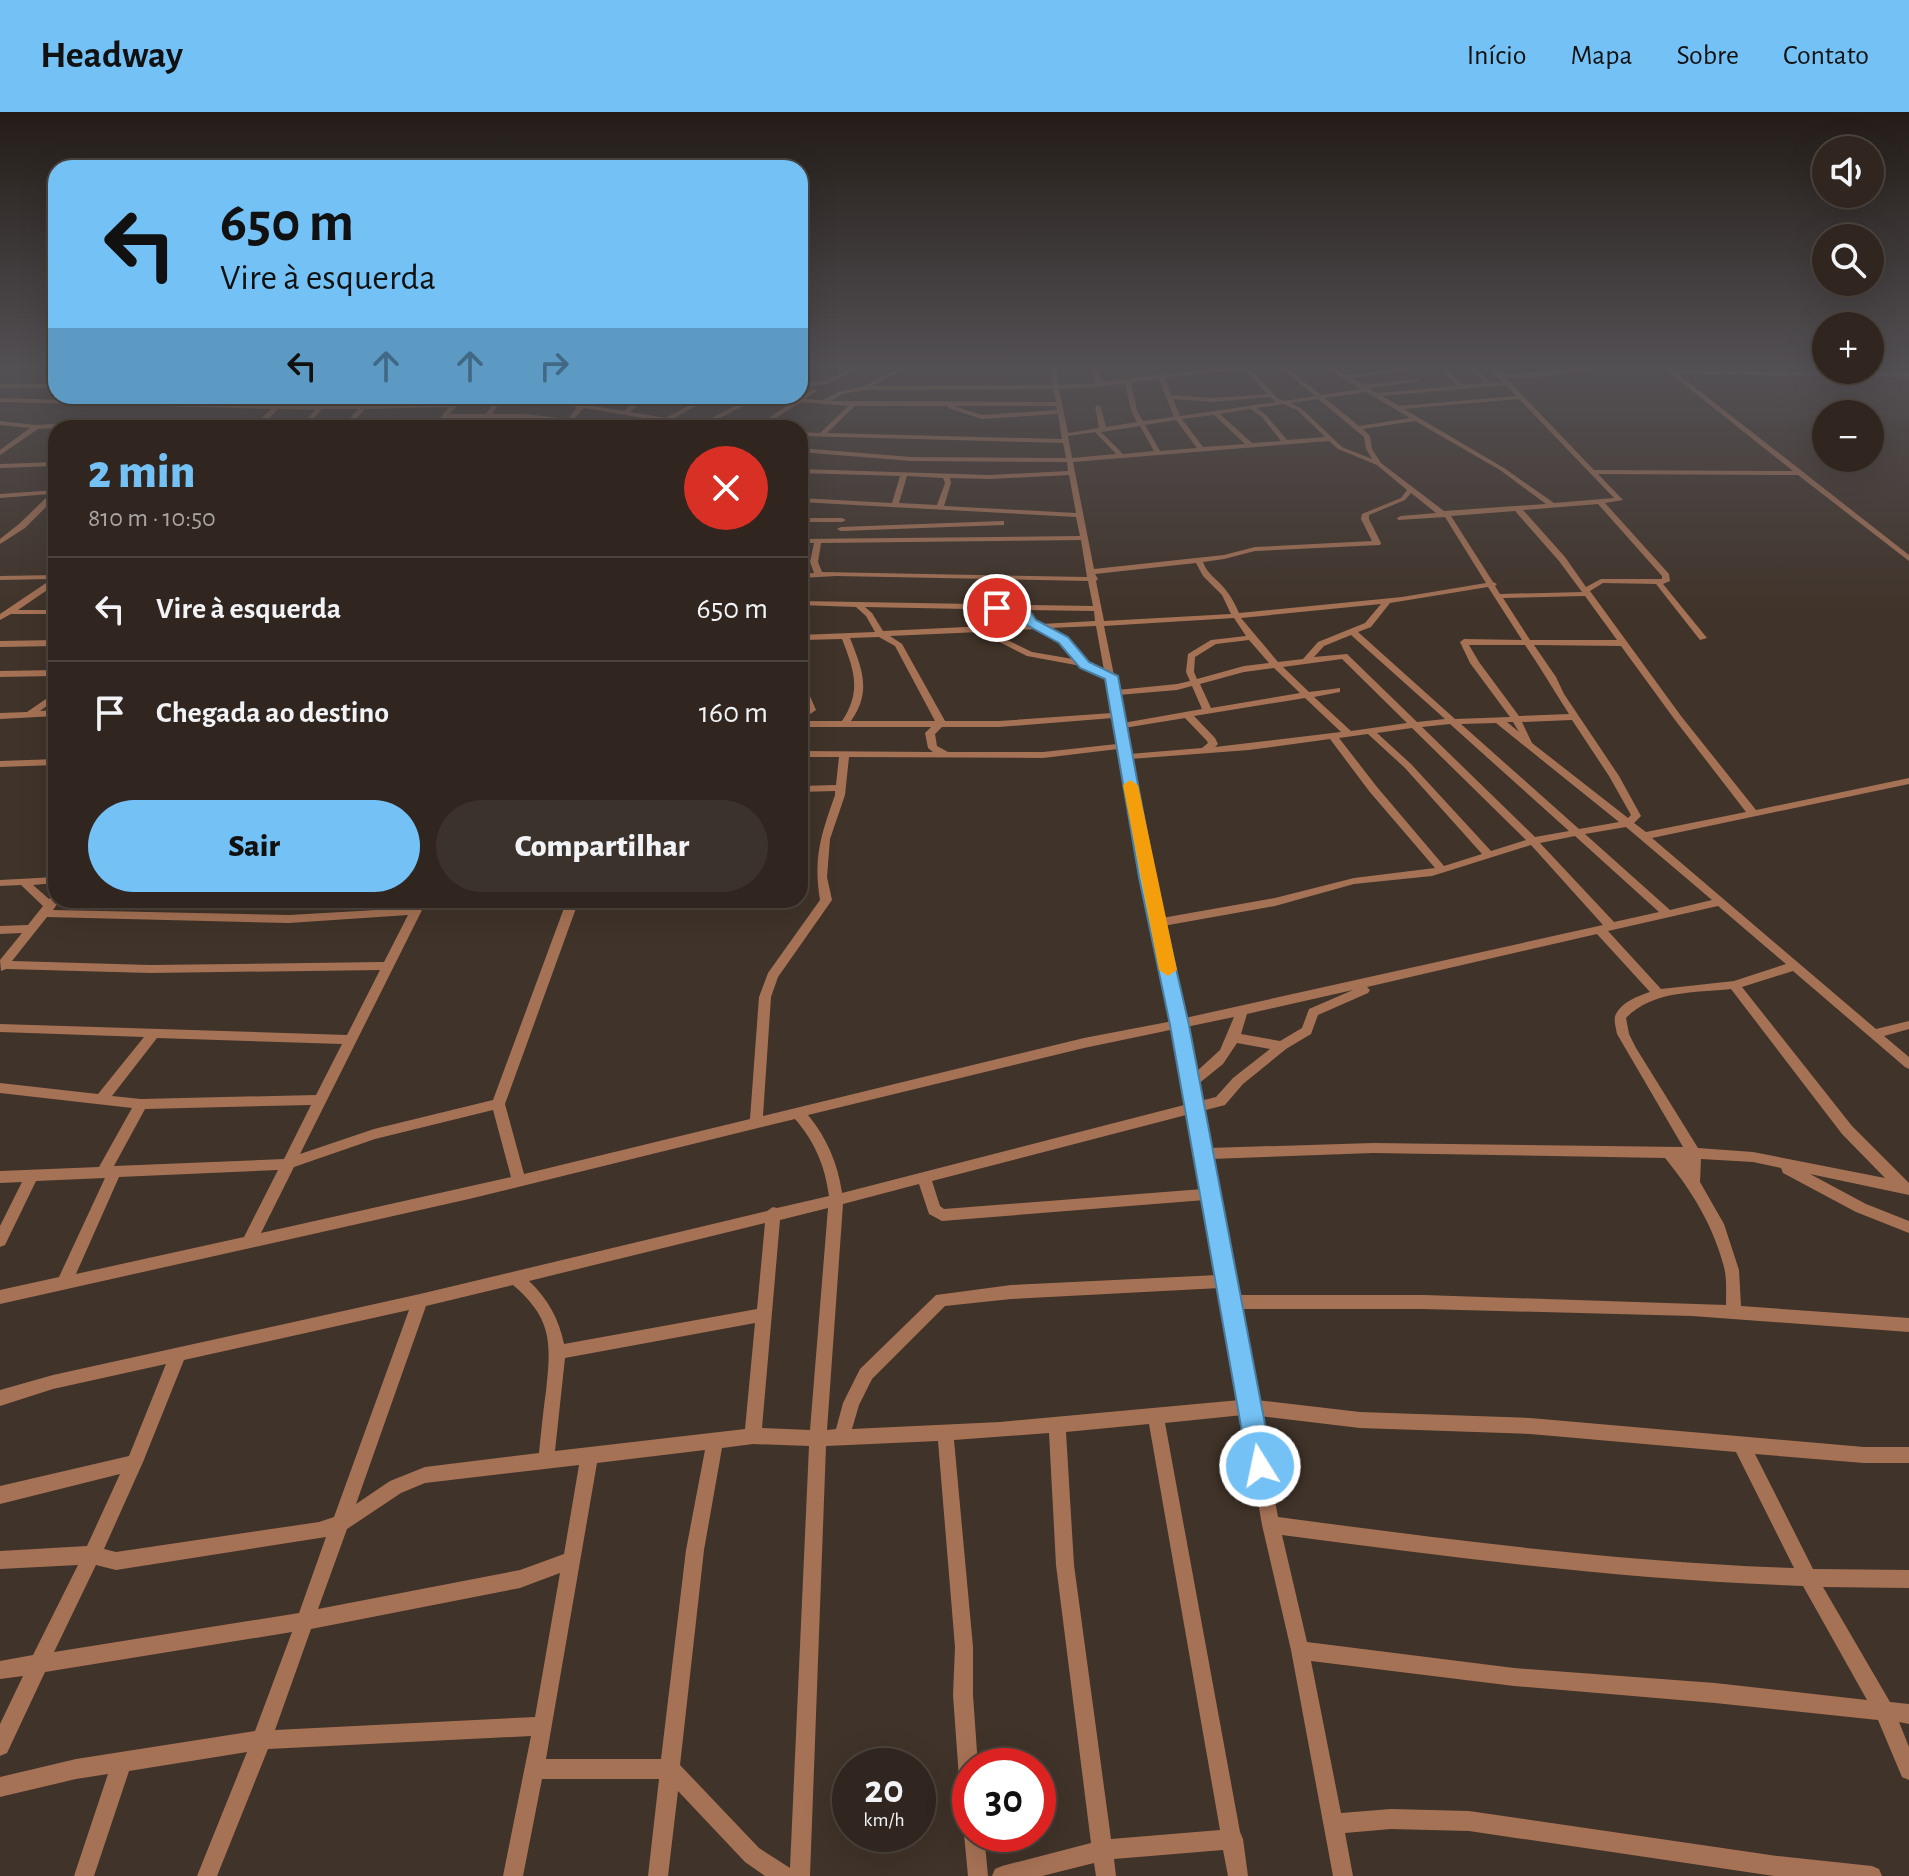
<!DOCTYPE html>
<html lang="pt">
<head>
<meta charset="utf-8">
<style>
	body { margin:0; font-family:"Alegreya Sans",sans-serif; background:#3c322c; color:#f1f3f6; height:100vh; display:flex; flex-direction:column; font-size:30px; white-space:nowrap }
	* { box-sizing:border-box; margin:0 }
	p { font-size:26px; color:#a8a5a4 }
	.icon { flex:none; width:44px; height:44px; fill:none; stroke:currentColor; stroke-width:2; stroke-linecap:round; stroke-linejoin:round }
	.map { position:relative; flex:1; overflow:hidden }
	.details { position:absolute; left:48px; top:308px; width:760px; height:488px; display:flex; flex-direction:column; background:#30261f; border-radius:24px; box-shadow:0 8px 32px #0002,0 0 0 2px #4b433d }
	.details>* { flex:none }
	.top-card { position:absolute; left:48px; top:48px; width:760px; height:244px; border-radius:24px; box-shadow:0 8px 32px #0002,0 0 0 2px #4b433d; background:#73c1f5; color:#111; overflow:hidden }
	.fabs { position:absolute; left:1812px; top:24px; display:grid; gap:16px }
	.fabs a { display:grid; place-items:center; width:72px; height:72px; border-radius:50%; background:#30261f; box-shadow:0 8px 32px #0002,0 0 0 2px #4b433d; font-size:40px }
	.speed { position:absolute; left:832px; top:1636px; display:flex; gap:16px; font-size:40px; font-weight:700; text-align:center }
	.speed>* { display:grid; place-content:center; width:104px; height:104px; border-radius:50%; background:#30261f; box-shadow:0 8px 32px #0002,0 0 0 2px #4b433d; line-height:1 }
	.speed small { font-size:20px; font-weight:400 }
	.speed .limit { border:12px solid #d22; background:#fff; color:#111 }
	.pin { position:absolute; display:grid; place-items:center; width:68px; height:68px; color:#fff; margin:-34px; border:4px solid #fff; border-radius:50%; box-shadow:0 2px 8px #0007 }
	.me { position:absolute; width:88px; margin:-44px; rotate:350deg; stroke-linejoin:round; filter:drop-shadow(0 0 6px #0008) }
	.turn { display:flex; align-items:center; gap:28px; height:168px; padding:0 40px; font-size:36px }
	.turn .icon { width:104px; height:104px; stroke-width:2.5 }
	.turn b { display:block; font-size:56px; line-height:68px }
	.lanes { display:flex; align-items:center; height:76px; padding:0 40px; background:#0003; justify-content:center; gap:40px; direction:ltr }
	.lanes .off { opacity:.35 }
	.round { display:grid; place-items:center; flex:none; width:84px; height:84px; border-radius:42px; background:#3c322c }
	.head { display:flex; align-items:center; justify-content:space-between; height:136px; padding:0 40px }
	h1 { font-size:48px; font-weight:800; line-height:60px; color:#73c1f5 }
	.button { display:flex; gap:16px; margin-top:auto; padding:16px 40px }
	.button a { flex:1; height:92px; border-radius:48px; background:#73c1f5; color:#111; font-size:32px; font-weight:800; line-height:92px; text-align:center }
	.button a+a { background:#3c322c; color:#f1f3f6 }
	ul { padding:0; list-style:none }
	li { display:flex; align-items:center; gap:24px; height:104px; padding:0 40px; border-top:2px solid #4b433d }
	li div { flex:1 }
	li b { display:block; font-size:30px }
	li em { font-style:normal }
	header { display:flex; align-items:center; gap:48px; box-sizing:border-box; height:112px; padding:0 40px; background:#73c1f5; color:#111 }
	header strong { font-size:38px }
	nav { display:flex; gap:44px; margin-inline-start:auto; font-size:28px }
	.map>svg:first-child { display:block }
</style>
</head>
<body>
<header>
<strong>Headway</strong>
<nav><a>Início</a><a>Mapa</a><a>Sobre</a><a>Contato</a></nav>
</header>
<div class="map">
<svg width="1909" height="1764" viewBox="0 0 1909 1764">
	<rect width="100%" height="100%" fill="#403329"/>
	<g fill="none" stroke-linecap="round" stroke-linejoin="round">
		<path fill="#a67255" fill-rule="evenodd" d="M29,254H56V258L32,256Z
			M808,254H816L800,261V257Z
			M857,254H865L827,272L800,275V271L824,269Z
			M903,254H910L872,274L1053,273L1049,254H1055L1059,273L1096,271L1089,254H1095L1102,270L1238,254H1256L1250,256L1277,286L1284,289L1315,284L1279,254H1286L1321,283L1361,277L1323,254H1330L1346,263L1408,256L1411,258L1351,266L1363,273L1417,267L1420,269L1368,276L1377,281L1457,274L1437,254H1443L1463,273L1485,271L1467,254H1473L1491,271L1503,270L1488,254H1494L1501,261C1540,263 1578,254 1617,254L1530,266L1505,265L1594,358L1793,359L1661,254H1668L1673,258L1909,261V265L1678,262L1909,443V449L1798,363L1598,362L1623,388L1605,391L1669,462L1670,469L1663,472L1707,526L1700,528L1656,472L1603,471L1590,479L1681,604L1756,698L1909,666V672L1652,726L1876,917L1909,909V917L1884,924L1909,945V957L1905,955L1793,859L1742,875L1852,1014L1909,1071V1083L1810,1062L1866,1092L1909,1109V1121L1856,1100L1783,1061L1781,1056L1753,1050L1701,1047L1700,1070L1724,1112L1739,1158L1741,1194L1909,1206V1220L1692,1204L1424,1197H1239L1256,1288L1360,1300L1530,1306L1864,1335H1909V1351H1864L1755,1342L1813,1457L1909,1458V1476L1823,1475L1890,1590L1909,1592V1612L1899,1610L1909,1635V1668L1902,1665L1878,1608L1715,1591L1514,1574L1311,1549L1341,1701L1391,1697L1469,1699L1777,1744L1872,1754L1879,1757L1882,1764H1774L1469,1719L1391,1717L1345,1721L1353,1764H1333L1291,1538L1262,1413L1243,1303L1165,1311L1240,1720L1243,1727L1248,1764H1228L1223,1738L1114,1747L1116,1764H1096L1094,1751L1042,1764H992L995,1757L1002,1754L1091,1731L1056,1453L1049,1321L954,1328L973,1535V1583L978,1654H970V1690L963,1687L960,1680L953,1583L955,1535L938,1329L826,1334L810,1764H765L745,1750L678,1679L668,1764H648L659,1667H542L523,1764H503L531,1624L268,1637L217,1764H197L247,1640L129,1659L94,1764H74L108,1662L76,1667L0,1685V1665L76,1647L255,1619L292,1520L45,1560L7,1641L0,1644V1612L23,1564L0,1567V1549L33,1543L78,1453L0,1457V1439L87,1434L120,1362L0,1392V1374L129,1344L166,1252L53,1277L0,1294V1278L53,1263L420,1182L767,1099L773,1095L777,1096L829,1084C825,1054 815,1030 795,1007L469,1087L0,1192V1178L59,1165L105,1066L36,1069L5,1133L0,1135V1114L22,1070L0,1071V1059L99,1055L132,996L0,981V971L98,982L144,925L0,920V912L347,923L380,858L150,861L6,857L1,859L0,848L22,821L0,822V814L28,813L43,794L21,773L0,774V768L56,765V771L33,773L49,787L56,782V788H60L53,798L289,803L412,796L415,788H427L300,1042L374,1017L493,988L567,788H579L505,992L524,1062L750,1007L759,885L768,861L820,788C813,745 821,723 835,683V679L800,680V674L836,673L839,645H800V639L933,640L928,636L925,621L931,615H800V609H842C862,579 854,558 842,527L804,528L809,582L816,598L800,609V602L806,597L800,576V523L875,520L866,504L856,495L800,493V489L1093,494L1088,469L836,464L800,466V462L814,461L810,450L814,431H800V427L1080,424L1076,405L800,390V386L892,391L900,364L800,361V357L990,363L1068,359L1067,350L911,349L800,340V336L911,345L1066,346L1063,331L800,324V320L820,321L848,294L801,290L760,316H753L813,277L818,278L805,287L823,288L838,280L862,275ZM1244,257L1267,282L1213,286L1171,283L1164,266ZM1159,267L1174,305L1143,309L1137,299L1131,270ZM1125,271L1131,299L1137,310L1106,315L1101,295L1098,293L1095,295L1099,316L1068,321L1059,277L1100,275ZM1506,273L1516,284L1399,294L1382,284ZM1053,277L1056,290L831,289L842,282L864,278ZM1366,280L1410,306L1359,314L1325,286ZM1270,285L1276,290L1180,304L1173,287L1213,290ZM1318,287L1364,325L1366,337L1372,347L1342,335L1301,296L1290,291ZM1519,287L1614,386L1554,391L1504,356L1404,297ZM1283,292L1297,298L1325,325L1287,328L1266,303L1257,296ZM855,294H948V296L982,307L1058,302L1062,327L827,321ZM953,294H1056L1057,298L982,303ZM1250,297L1262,305L1281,329L1252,331L1220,302ZM1214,303L1245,332L1203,335L1182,307ZM1176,308L1197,336L1160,339L1145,313ZM1415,309L1500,358L1546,392L1444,399L1381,351L1372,337L1370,324L1363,317ZM1140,314L1154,339L1123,342L1101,320ZM1095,320L1116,342L1072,346L1068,324ZM1329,329L1338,337L1377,353L1407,378L1401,386L1362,402L1361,407L1372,429L1255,435L1224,443L1094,457L1073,350ZM1069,363L1076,401L944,394L951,371L950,366L990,367ZM907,364L943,366L945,371L937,393L899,391ZM1411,381L1436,401L1401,404L1397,406L1398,408L1445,405L1486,471L1402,485L1239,501C1235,492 1231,484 1225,477C1217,467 1207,462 1203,450L1224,447L1255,439L1380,433L1381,431L1369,407V403L1405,388ZM1598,392L1662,464V467H1601L1586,475L1565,445L1523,398ZM1515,399L1559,449L1582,480L1500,482L1495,474L1497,472L1493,470L1451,404ZM1081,428L1087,465L822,460L818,450L821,431ZM1196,451L1203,464L1222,483L1231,502L1104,509L1096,469L1098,467L1095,462ZM1488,475L1522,528L1464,527L1460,530L1470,551L1510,605L1455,607L1358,520L1371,515L1390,491ZM1585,484L1617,528H1530L1503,486ZM1381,492L1365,511L1318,530L1303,547L1278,550L1241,506ZM865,495L1019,498L1029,512L883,519L872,501ZM1027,498L1094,499L1095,509L1041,512L1034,508ZM1234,506L1246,524L1211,528L1188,542L1186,560L1190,569L1177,572L1117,578L1104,514ZM1096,514L1104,558L1088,551L1078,543L1067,526L1049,516ZM1038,517L1061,530L1073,547L1032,540L989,519ZM980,520L1027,544L1081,554L1105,565L1112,601L999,609H945L902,532L890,524ZM1351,523L1445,607L1417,610L1347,542L1314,545L1324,534ZM879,525L895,534L935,609H851C872,579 862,557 850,526ZM1249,528L1269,551L1244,554L1197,567L1194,560L1195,545L1216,532ZM1469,533H1525C1541,556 1554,579 1569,602L1519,604L1479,550ZM1534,533L1621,534L1675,608L1746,700L1646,720L1634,711L1641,704L1619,664L1564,582L1556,565ZM1342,547L1407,611L1351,619L1314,585L1340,580V576L1309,580L1283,555ZM1274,556L1300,581L1211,596L1200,572L1244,560ZM1192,574L1202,597L1123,611L1118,583L1177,578ZM1305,586L1341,620L1215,635L1218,632L1215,626L1194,604ZM1113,606L1117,632L1043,640H948L937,634L935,622L942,615H999ZM1185,606L1207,629L1208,631L1202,636L1129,642L1124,616ZM1572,608L1609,664L1631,703L1628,706L1532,631L1522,610ZM1507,610H1513L1519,620ZM1496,611L1619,710L1579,717L1461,612ZM1450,612L1569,719L1535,725L1422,615ZM1412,616L1526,728L1491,739L1411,652L1377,621ZM1368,622L1405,656L1482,742L1444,754L1377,675L1339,626ZM1330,627L1369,679L1435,756L1354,766L1275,786L1162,806L1130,647L1249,638ZM1118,637L1142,765L1173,909L1084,926L763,1004L771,885L778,865L832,788L827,765L830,727L845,683L849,645L1043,646ZM1626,715L1712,788L1670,798L1585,722ZM1575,724L1659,800L1614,810L1540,731ZM1531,733L1603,813L1185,906L1163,814L1275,794L1354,772L1432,764ZM1718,794L1786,852L1734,869L1661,877L1608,819ZM408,803L384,850L150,853L12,849L47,805L289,811ZM1597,822L1650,880C1638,884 1622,890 1616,902C1613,907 1616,916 1617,922L1683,1035L1373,1031L1209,1036L1202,999L1225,993L1243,972L1286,937L1311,922L1318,903L1368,881L1370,878L1367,875ZM1731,877L1842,1022L1885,1066L1753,1040L1698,1036L1636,936L1629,922L1626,906C1653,878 1695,881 1731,877ZM1353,878L1309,897L1302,916L1280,929L1241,922L1247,902ZM1234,905L1220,938L1195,961L1186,915ZM1175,917L1188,992L842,1081C838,1052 827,1026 808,1003L1084,936ZM157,926L342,932L316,983L141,987L112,984ZM1237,931L1270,937L1233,966L1216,985L1200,989L1197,973L1223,952ZM311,993L284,1047L114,1054L145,997ZM493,998L511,1065L261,1121L294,1055L375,1027ZM1190,1002L1203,1077L944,1097L940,1094L932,1069ZM1373,1041L1665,1046C1692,1079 1713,1113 1724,1155C1727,1167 1726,1181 1726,1193L1424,1183H1237L1211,1047ZM278,1058L244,1125L76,1162L119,1065ZM919,1072L929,1102L942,1109L1205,1088L1218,1163L1011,1173L936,1183L860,1257L843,1291L836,1317L827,1318L843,1092ZM828,1096L810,1318L762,1316L780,1108ZM765,1111L757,1197L564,1232C559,1207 548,1187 529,1169ZM513,1173C553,1207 551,1232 546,1279C543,1300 541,1321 539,1341L425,1355L390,1369L356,1392L426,1194ZM1220,1176L1240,1288L1000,1310L852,1317L859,1293L872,1267L945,1194L1011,1187ZM409,1198L334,1405L319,1410L116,1440L104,1437L143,1350L184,1248ZM755,1211L745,1317L555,1339L565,1246ZM1259,1304L1360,1316L1530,1322L1736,1340L1794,1456C1621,1450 1450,1428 1278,1405ZM1149,1312L1220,1718L1111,1727L1074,1453L1066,1320ZM753,1332L809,1334L790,1756L759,1736L680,1653L704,1438L722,1336ZM705,1338L686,1438L661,1647H546L597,1351ZM579,1353L564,1442L520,1458L318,1497L347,1417L401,1381L425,1371ZM1282,1423C1455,1446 1628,1468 1803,1474L1867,1588L1715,1571L1514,1556L1307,1530ZM326,1425L299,1501L54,1540L96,1453L116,1458ZM560,1461L535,1605L275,1618L311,1517L520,1476Z
			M0,272H56V276H0Z
			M284,284H290L281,294H298L452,291L458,284H464L450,302H486L498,284H504L492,302H525L568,307L577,295L515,284H529L581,292L591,284H598L587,293L624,299L641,284H647L630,300L666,306L706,284H713L673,307L700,312L754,284H762L707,313L719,316C704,316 681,309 670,310C662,311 658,316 650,316L661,309L584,296L574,307L612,313L609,315L572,311L568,316H562L566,310L525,306H490L483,316H477L484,306H447L438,316H432L449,295L365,297L348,316H342L358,297H322L305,316H299L315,298L278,297L260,316L139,311L38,317L0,343V338L30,316L0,313V309L36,313L139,307L254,314L271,297L0,290V286L274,294Z
			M56,350V354L0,356V352Z
			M56,378V385L25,416L0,432V427L19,412L50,382L0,386V382Z
			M800,406H842L846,408L842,410H800Z
			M1001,409H1004V413L841,419L837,417L841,415Z
			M56,463V472L18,498H56V502H11L0,508V502L52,467L0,468V464Z
			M56,528V534L0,535V529Z
			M56,558V564L0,565V559Z
			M56,580V587L40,599L56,598V604L0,607V601L27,600Z
			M56,647V653L0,655V649Z
			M970,1713V1722H984L988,1764H968L964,1722L967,1715Z"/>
	</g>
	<linearGradient id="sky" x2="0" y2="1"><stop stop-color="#231c17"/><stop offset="0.51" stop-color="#535054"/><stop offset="1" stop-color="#535054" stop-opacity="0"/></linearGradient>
	<rect width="1909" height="501" fill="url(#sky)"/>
	<path fill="#73c1f5" stroke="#4b7d9f" stroke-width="2" d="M997,492L1026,493L1036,508L1068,525L1089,550L1118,564L1155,765L1189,913L1273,1354L1269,1362L1260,1366L1251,1362L1248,1354L1170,913L1139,765L1105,567L1080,556L1059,531L1027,513L1018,499L993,498L991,496Z"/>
	<path fill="#f59e0b" d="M1130,668L1138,673L1177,858L1168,864L1159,858L1123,673Z"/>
</svg>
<div class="fabs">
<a><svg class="icon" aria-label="sound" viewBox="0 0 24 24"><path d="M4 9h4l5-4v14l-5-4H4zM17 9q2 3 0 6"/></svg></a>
<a><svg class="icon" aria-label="search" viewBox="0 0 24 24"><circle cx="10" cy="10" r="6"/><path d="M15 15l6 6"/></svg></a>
<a>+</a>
<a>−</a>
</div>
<div class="speed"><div>20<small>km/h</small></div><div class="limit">30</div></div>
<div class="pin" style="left:997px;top:496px;background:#d93025"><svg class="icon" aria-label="arrive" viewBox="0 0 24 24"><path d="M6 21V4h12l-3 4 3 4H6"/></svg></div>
<svg class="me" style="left:1260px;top:1354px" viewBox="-20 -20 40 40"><circle r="17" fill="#73c1f5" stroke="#fff" stroke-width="3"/><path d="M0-11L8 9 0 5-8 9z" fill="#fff"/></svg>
<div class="top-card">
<div class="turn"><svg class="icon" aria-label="left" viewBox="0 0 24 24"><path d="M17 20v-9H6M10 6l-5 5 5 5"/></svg><div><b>650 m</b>Vire à esquerda</div></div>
<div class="lanes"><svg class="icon" aria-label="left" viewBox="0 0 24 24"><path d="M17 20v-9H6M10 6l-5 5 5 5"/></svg><svg class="icon off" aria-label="ahead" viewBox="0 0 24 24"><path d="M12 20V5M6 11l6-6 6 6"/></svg><svg class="icon off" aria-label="ahead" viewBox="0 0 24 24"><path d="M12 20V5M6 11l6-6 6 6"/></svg><svg class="icon off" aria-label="right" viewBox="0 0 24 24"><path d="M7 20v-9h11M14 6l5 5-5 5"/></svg></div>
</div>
<section class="details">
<div class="head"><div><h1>2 min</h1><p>810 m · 10:50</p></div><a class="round" style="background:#d93025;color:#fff"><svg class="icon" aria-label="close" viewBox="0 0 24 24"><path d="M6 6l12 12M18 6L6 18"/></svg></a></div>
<ul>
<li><svg class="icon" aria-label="left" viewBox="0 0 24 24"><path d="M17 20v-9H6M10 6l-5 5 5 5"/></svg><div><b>Vire à esquerda</b></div><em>650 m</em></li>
<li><svg class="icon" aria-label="arrive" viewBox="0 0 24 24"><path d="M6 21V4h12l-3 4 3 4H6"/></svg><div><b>Chegada ao destino</b></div><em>160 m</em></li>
</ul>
<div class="button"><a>Sair</a><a>Compartilhar</a></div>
</section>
</div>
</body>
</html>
